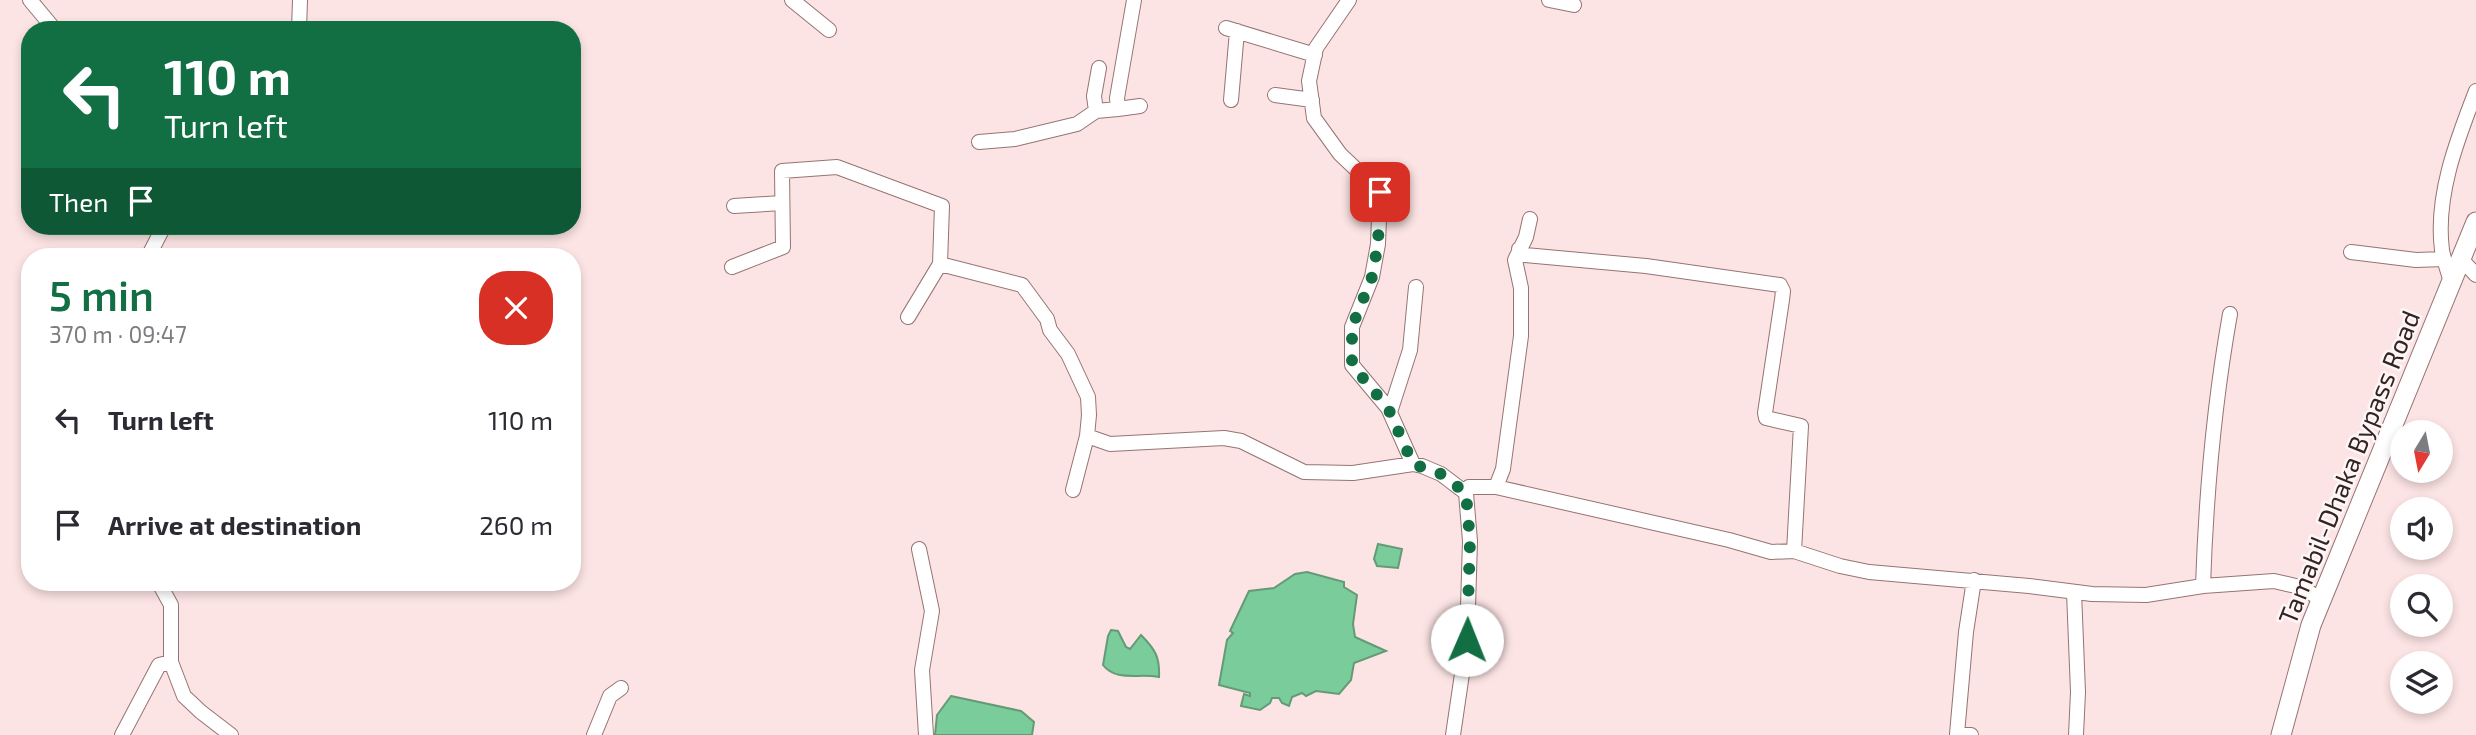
<!DOCTYPE html>
<html lang="en">
<head>
<meta charset="utf-8">
<style>
	body { margin:0; font-family:"Exo 2",sans-serif; background:#f7f7f7; color:#2b2b33; height:100vh; display:flex; flex-direction:column; font-size:26px; white-space:nowrap }
	* { box-sizing:border-box; margin:0 }
	p { font-size:23px; color:#7c7c81 }
	.icon { flex:none; width:38px; height:38px; fill:none; stroke:currentColor; stroke-width:2; stroke-linecap:round; stroke-linejoin:round }
	.map { position:relative; flex:1; overflow:hidden }
	.panel { position:absolute; left:21px; top:248px; width:560px; height:343px; display:flex; flex-direction:column; background:#fff; border-radius:28px; box-shadow:0 4px 10px #0003 }
	.panel>* { flex:none }
	.hud { position:absolute; left:21px; top:21px; width:560px; height:214px; border-radius:28px; box-shadow:0 4px 10px #0003; background:#126e43; color:#fff; overflow:hidden }
	.needle { width:46px; rotate:190deg }
	.buttons { position:absolute; left:2390px; top:420px; display:grid; gap:14px }
	.buttons a { display:grid; place-items:center; width:63px; height:63px; border-radius:50%; background:#fff; box-shadow:0 4px 10px #0003; font-size:35px }
	.pin { position:absolute; display:grid; place-items:center; width:60px; height:60px; color:#fff; margin:-30px; border-radius:14px; box-shadow:0 4px 10px #0006 }
	.me { position:absolute; width:77px; margin:-38px; rotate:1deg; stroke-linejoin:round; filter:drop-shadow(0 0 5px #0008) }
	.turn { display:flex; align-items:center; gap:24px; height:147px; padding:0 28px; font-size:32px }
	.turn .icon { width:91px; height:91px; stroke-width:2.5 }
	.turn b { display:block; font-size:49px; line-height:60px }
	.then { display:flex; align-items:center; height:66px; padding:0 28px; background:#0003; gap:14px; font-size:26px }
	.round { display:grid; place-items:center; flex:none; width:74px; height:74px; border-radius:28px; background:#f7f7f7 }
	.summary { display:flex; align-items:center; justify-content:space-between; height:119px; padding:0 28px }
	h1 { font-size:42px; font-weight:600; line-height:52px; color:#126e43 }
	ul { padding:0; list-style:none }
	li { display:flex; align-items:center; gap:21px; height:105px; padding:0 28px }
	li div { flex:1 }
	li b { display:block; font-size:26px }
	li em { font-style:normal }
	.map>svg:first-child { display:block }
</style>
</head>
<body>
<div class="map">
<svg width="2476" height="735" viewBox="0 0 2476 735">
	<rect width="100%" height="100%" fill="#fde4e4"/>
	<path fill="#7acc9a" stroke="#659a77" stroke-width="2" d="M1378,544L1402,549L1398,568L1377,566L1374,559Z
		M1307,572L1344,582V587L1357,595L1353,624L1355,637L1386,651L1354,663L1351,680L1339,694L1316,691L1306,696L1302,693L1292,697L1289,706L1282,703L1279,698H1272L1270,703L1260,710L1241,706L1244,694L1250,696V693L1219,685L1227,640L1233,633L1230,631L1249,591L1274,588L1295,574Z
		M1111,630L1118,631L1126,647L1130,649L1141,635C1155,649 1160,657 1159,677C1139,673 1116,682 1103,665L1108,636Z
		M951,696L1021,711L1034,722L1032,735H935L937,715Z"/>
	<g fill="none" stroke-linecap="round" stroke-linejoin="round">
		<defs>
			<path id="minor" d="M30,0L55,30
				M792,0L829,30
				M1349,0L1316,48L1309,81L1314,118L1340,154L1380,192L1378,244L1372,277L1352,327V365L1388,408L1413,464
				M1549,0L1574,5
				M1226,28L1315,55
				M299,30L300,0
				M1099,68L1094,96L1096,111L1118,109L1117,98L1134,0
				M1275,95L1312,100
				M1231,100L1237,31
				M1118,109L1140,106
				M979,142L1015,139L1077,124L1096,111
				M734,206L782,203
				M1519,249L1525,255L1646,266L1780,285L1783,291L1782,300L1765,413L1766,418L1801,426L1794,551
				M2351,252L2416,260L2444,259
				M148,257L164,226
				M2461,259L2476,275
				M732,267L783,247L782,171L837,167L942,206L940,264
				M2451,282C2448,271 2444,261 2442,250C2435,196 2457,140 2476,91
				M908,317L940,264L1022,285L1047,319L1050,330L1068,354L1088,397L1089,415L1087,436L1073,490
				M1390,412L1410,350L1416,287
				M1087,436L1110,444L1224,438L1241,441L1304,472L1353,473L1413,464L1422,466L1441,474L1466,493
				M1496,487L1503,469L1521,336V288L1515,260L1526,237L1530,219
				M919,549L932,611L922,670L926,735
				M159,583L171,605V662L184,696L201,712L231,735
				M2203,586C2206,495 2214,404 2230,314
				M2074,592L2078,692L2076,735
				M122,735L159,665L171,662
				M594,735L610,696L621,688
				M1453,735L1467,640L1470,541L1466,493L1469,487H1496L1729,540L1771,552L1794,551L1840,566L1869,572L2029,586L2092,594L2146,595L2203,586L2274,581L2300,587L2321,599
				M1971,735L1957,734L1966,632L1974,580"/>
			<path id="highway" d="M2281,735L2311,625L2476,222"/>
		</defs>
		<use href="#minor" stroke="#967374" stroke-width="16"/>
		<use href="#highway" stroke="#967374" stroke-width="21"/>
		<use href="#minor" stroke="#fff" stroke-width="14"/>
		<use href="#highway" stroke="#fff" stroke-width="19"/>
	</g>
	<g fill="none" stroke-linecap="round" stroke-linejoin="round">
		<path stroke="#126e43" stroke-width="12" stroke-dasharray="0 21.6" d="M1380,192L1378,244L1372,277L1352,327V365L1388,408L1413,464L1441,474L1466,493L1470,541L1467,640"/>
	</g>
	<g text-anchor="middle" dominant-baseline="central" stroke-width="5" stroke-linejoin="round" paint-order="stroke">
		<g font-size="26" fill="#332424" stroke="#fef6f6">
			<text transform="translate(2348 467) rotate(-68)">Tamabil-Dhaka Bypass Road</text>
		</g>
	</g>
</svg>
<div class="buttons">
<a><svg class="needle" viewBox="-14 -14 28 28"><path d="M0-13l5 13h-10z" fill="#e53935"/><path d="M0 13l5-13h-10z" fill="#7c7c81"/></svg></a>
<a><svg class="icon" aria-label="sound" viewBox="0 0 24 24"><path d="M4 9h4l5-4v14l-5-4H4zM17 9q2 3 0 6"/></svg></a>
<a><svg class="icon" aria-label="search" viewBox="0 0 24 24"><circle cx="10" cy="10" r="6"/><path d="M15 15l6 6"/></svg></a>
<a><svg class="icon" aria-label="layers" viewBox="0 0 24 24"><path d="M12 4l9 5-9 5-9-5zM3 14l9 5 9-5"/></svg></a>
</div>
<div class="pin" style="left:1380px;top:192px;background:#d93025"><svg class="icon" aria-label="arrive" viewBox="0 0 24 24"><path d="M6 21V4h12l-3 4 3 4H6"/></svg></div>
<svg class="me" style="left:1467px;top:640px" viewBox="-20 -20 40 40"><circle r="19" fill="#fff"/><path d="M0-13L10 11 0 6-10 11z" fill="#126e43"/></svg>
<div class="hud">
<div class="turn"><svg class="icon" aria-label="left" viewBox="0 0 24 24"><path d="M17 20v-9H6M10 6l-5 5 5 5"/></svg><div><b>110 m</b>Turn left</div></div>
<div class="then">Then<svg class="icon" aria-label="arrive" viewBox="0 0 24 24"><path d="M6 21V4h12l-3 4 3 4H6"/></svg></div>
</div>
<section class="panel">
<div class="summary"><div><h1>5 min</h1><p>370 m · 09:47</p></div><a class="round" style="background:#d93025;color:#fff"><svg class="icon" aria-label="close" viewBox="0 0 24 24"><path d="M6 6l12 12M18 6L6 18"/></svg></a></div>
<ul>
<li><svg class="icon" aria-label="left" viewBox="0 0 24 24"><path d="M17 20v-9H6M10 6l-5 5 5 5"/></svg><div><b>Turn left</b></div><em>110 m</em></li>
<li><svg class="icon" aria-label="arrive" viewBox="0 0 24 24"><path d="M6 21V4h12l-3 4 3 4H6"/></svg><div><b>Arrive at destination</b></div><em>260 m</em></li>
</ul>
</section>
</div>
</body>
</html>
